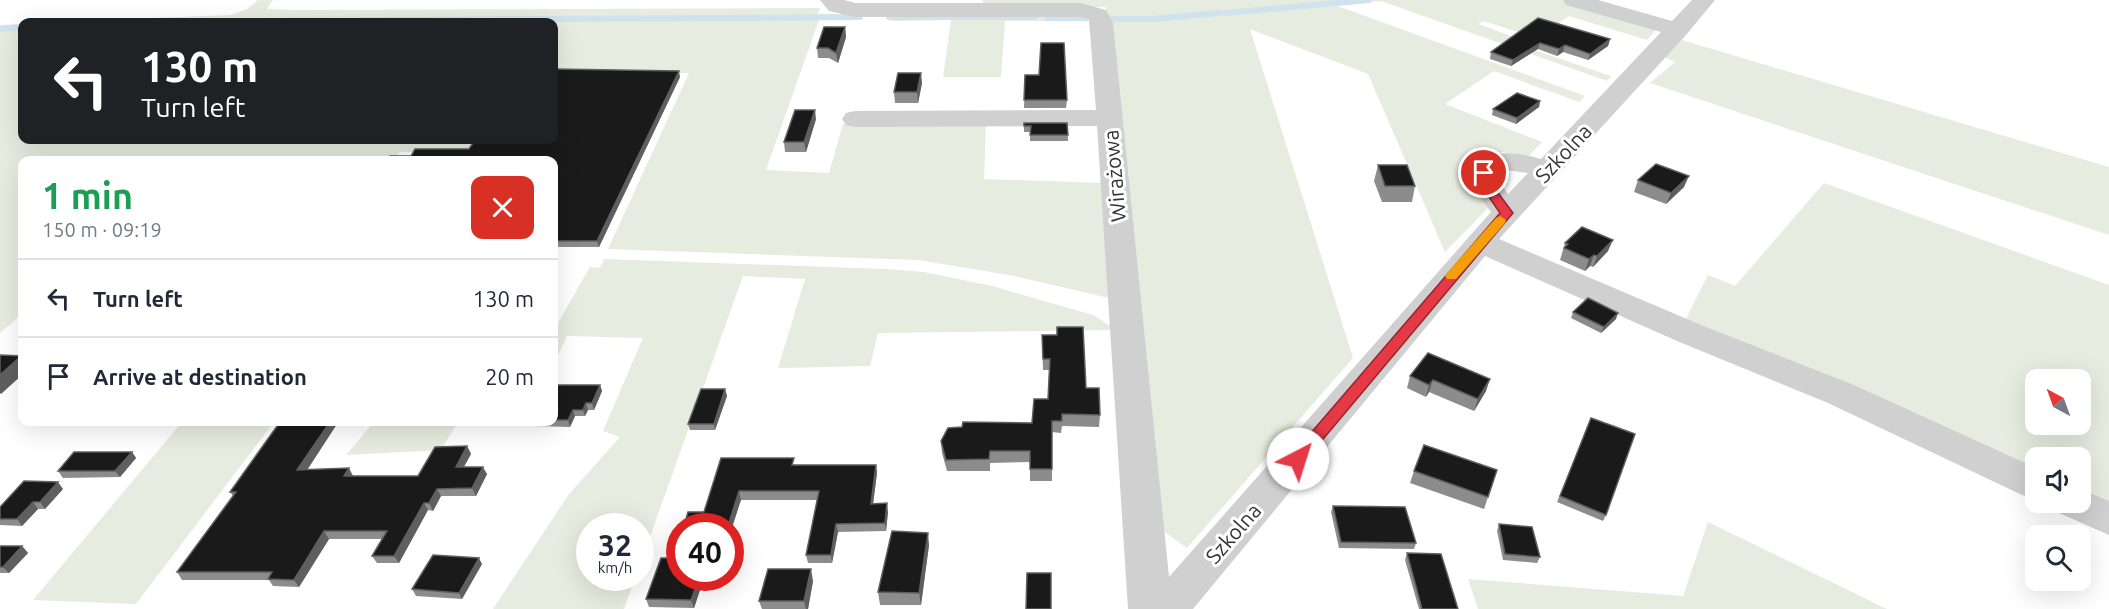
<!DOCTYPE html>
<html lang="en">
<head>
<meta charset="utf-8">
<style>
	body { margin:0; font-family:Ubuntu,sans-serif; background:#f6f6f7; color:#1f2937; height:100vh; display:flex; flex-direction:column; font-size:22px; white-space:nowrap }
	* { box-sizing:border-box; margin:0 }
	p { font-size:20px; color:#747a83 }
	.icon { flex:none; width:33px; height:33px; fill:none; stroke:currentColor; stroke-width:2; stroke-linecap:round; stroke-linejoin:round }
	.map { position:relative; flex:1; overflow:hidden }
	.details { position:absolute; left:18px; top:156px; width:540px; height:270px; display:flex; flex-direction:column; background:#fff; border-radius:12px; box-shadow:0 6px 24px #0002 }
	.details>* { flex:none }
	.top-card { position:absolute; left:18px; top:18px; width:540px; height:126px; border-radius:12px; box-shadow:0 6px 24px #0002; background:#202124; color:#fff; overflow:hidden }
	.needle { width:39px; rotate:319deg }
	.fabs { position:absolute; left:2025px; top:369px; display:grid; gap:12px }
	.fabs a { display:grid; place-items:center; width:66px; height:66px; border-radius:12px; background:#fff; box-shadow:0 6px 24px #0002; font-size:30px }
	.speed { position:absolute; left:576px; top:513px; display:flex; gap:12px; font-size:30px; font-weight:700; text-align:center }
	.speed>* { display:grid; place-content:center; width:78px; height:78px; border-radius:50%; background:#fff; box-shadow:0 6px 24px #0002; line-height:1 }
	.speed small { font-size:15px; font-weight:400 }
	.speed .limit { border:9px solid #d22; background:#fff; color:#111 }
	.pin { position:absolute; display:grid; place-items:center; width:51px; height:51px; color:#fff; margin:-26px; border:3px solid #fff; border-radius:50%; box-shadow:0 2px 6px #0007 }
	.me { position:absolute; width:66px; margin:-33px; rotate:40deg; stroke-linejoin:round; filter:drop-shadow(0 0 4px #0008) }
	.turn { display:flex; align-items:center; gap:21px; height:126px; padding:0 24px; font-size:27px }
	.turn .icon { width:78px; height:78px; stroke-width:2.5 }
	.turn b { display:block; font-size:42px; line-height:51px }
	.round { display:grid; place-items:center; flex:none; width:63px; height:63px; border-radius:12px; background:#f6f6f7 }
	.overview { display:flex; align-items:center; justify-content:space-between; height:102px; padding:0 24px }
	h1 { font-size:36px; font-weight:600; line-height:45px; color:#1e9e55 }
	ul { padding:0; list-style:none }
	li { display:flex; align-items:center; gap:18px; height:78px; padding:0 24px; border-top:2px solid #e0e1e3 }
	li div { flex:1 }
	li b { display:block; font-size:22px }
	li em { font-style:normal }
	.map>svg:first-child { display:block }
</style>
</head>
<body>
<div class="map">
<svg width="2109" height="609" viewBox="0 0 2109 609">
	<rect width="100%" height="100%" fill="#fff"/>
	<path fill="#e6ecdf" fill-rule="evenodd" d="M258,0H273L267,9L300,10L820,8L818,14L860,15L861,16L856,19L819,20L766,170L829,173L843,124L986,123L984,179L1104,183L1109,298L1009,275L918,260L608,249L689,73L554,72V22H45L231,15L247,9Z
		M983,0H1565L1657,29L1647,40L1569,16L1556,25L1536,19L1518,32L1484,21L1478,24L1538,46L1534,50L1611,76L1607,81L1381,1L1335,5L1585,96L1579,102L1494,71L1445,104L1542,142L1528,157L1503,152L1474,159C1470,175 1482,193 1489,207L1445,252L1368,74L1250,29L1353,358L1187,548L1155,525L1106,7H982Z
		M889,13H1082L1092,21H1005L1001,77H943L951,20L892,21L888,18Z
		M22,24V140H475L466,152H400L393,160H22V314L0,333V25Z
		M1682,40L2109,167V235L1650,83L1675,62L1664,57Z
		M1824,183L2109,285V508L2081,495L2080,458H2036L2035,475L1683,325L1708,275L1735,286ZM2036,380H2080V424H2036Z
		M604,259L886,269L924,272L992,286L1093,315L1117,330L878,333L870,366L778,368L805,279L743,276L641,562L640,526H590V578H635L624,609H493L569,494L620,437L603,431L643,338L567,336L554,364V330L590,267L600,268Z
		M182,422H274L136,604L33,600Z
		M374,422H458L441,450L346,455Z
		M1708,522L1887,609H1478L1468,579L1683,596Z"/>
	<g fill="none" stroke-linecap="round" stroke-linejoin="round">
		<path stroke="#cfe2ee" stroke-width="6" d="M1225,13L1369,0
			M889,17H1035
			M1047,18H1091
			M1109,19H1152L1219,13
			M103,22L860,17
			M0,29L22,27"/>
		<path fill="#d0d0d0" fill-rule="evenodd" d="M820,0H844L855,3H1080L1106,10L1113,23L1169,577L1491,212C1485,203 1473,191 1470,180C1468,176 1471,170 1474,167C1491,147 1519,153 1541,159L1661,32L1566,5L1563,0H1598L1672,21L1692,0H1715L1686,35L1499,239L1701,325L1854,385L2036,468V500L2022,495L1828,403L1677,341L1485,256L1193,609H1128L1097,126L855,127L846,125L842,119L846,113L855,111L1096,110L1089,19L1079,17H855L829,11ZM1506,170L1528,173L1508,194L1498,180V175Z
			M2080,489L2109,501V535L2059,513L2053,502H2080Z"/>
	</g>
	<path fill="#8c8c8c" d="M1538,18L1610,39L1608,46L1588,60L1563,52L1557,56L1538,49L1511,66L1490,59L1491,52Z
		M845,27L846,37L838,63L829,58H818L817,48Z
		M1025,75L1067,100L1066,108H1024Z
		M680,77L599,247H554V160L411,156L469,149Z
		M922,83L918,103H895L894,92Z
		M1540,101L1539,107L1516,124L1492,115L1493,109Z
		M816,119L806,152H785L784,142Z
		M1024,123H1067L1068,141H1030V132H1024Z
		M1378,165L1415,186L1412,202H1382L1374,181Z
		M1638,180L1684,187L1666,204L1634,192Z
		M1565,243L1608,251L1593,267L1590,266L1585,271L1560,260Z
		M1573,312L1616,319L1601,333L1571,318Z
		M1042,335L1086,388L1100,415L1099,427L1062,426L1061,433L1052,432V481H1030V462L990,463V471H947L942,453L941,441L1032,423L1048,399L1049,370H1043Z
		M1428,353L1486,391L1474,411L1429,392L1426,397L1407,388L1410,376Z
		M554,385H600L602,391L594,410H588L585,416H575L570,427L534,426L532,422H554Z
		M725,389L727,396L715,430H690L688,424Z
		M1591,418L1606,515L1603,521L1557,502Z
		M337,424L307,469L353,476H418L467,446L471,454L464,467L487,474L476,496H441L433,511L428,510L399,563H377L372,556L382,539H329L299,587L273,586L269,580H182L177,572L233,496L230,492Z
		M132,452L136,458L120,477L63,478L58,471Z
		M721,458L796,465H876L877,473L873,504L888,512L886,531L838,532L832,563H808L806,555L817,500H741L730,526L704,512Z
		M1497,470L1484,509L1410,483L1414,471Z
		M63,489L45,509H38L22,526L0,525V507Z
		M1333,506L1416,543L1414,549L1339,548L1331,512Z
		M1499,524L1540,557L1537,563L1503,560L1497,531Z
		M929,545L921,605H880L878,592Z
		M0,546H22L28,553L9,573H0Z
		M1407,553L1458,609H1419L1405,560Z
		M673,558L680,578H704L694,608L649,607L646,599Z
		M482,564L462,599L416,596L412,589Z
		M813,581L808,609H762L759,601Z"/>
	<path fill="#5f5f5f" d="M845,27L846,37L838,63L836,53Z
		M1610,39L1608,46L1588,60L1590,54Z
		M1540,43L1538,49L1511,66L1513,60Z
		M1565,45L1563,52L1557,56L1559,49Z
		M679,71L680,77L599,247L597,241Z
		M921,73L922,83L918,103L917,92Z
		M1540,101L1539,107L1516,124L1517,118Z
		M815,110L816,119L806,152L804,142Z
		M1689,176L1684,187L1666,204L1671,193Z
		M1613,240L1608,251L1593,267L1597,256Z
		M1594,255L1590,266L1585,271L1589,259Z
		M1618,313L1616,319L1601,333L1604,327Z
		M21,356L22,357V375L1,394L0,393V375Z
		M1490,379L1486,391L1474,411L1478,399Z
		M1433,380L1429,392L1426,397L1429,385Z
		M600,385L602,391L594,410L592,403Z
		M725,389L727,396L715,430L714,424Z
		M586,403L588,410L585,416L583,410Z
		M573,410L575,416L570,427L568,420Z
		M330,422H336L337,424L302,478L297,470Z
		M467,446L471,454L459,475L456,467Z
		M132,452L136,458L120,477L115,471Z
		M876,465L877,473L872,512L871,504Z
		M483,467L487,474L476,496L472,488Z
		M349,468L353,476H344Z
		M58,482L63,489L45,509L40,502Z
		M437,489L441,496L433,511L429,503Z
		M739,491L741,500L730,534V526H728Z
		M33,502L38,509L22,526L17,519Z
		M424,503L428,510L399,563L394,556Z
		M887,503L888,512L886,531L885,523Z
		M836,524L838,532L832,563L831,555Z
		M324,531L329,539L299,587L294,580Z
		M928,533L929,545L921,605L919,593Z
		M22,546L28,553L9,573L3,567Z
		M479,558L482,564L462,599L459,593Z
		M811,569L813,581L808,609H806L804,601Z
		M699,578H704L694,608L691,600Z"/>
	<path fill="#1a1a1a" stroke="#5f5f5f" stroke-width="1.5" d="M1538,18L1610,39L1590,54L1565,45L1559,49L1540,43L1513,60L1491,52Z
		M824,27H845L836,53L828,48H817Z
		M1041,43H1064L1067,100H1024L1025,75H1039Z
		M554,69L679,71L597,241H554V160H387L390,156H411L415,149H469L475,140H554Z
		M898,73H921L917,92H894Z
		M1517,93L1540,101L1517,118L1493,109Z
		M795,110H815L804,142H784Z
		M1024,123H1067L1068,135H1030L1031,126H1024Z
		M1656,164L1689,176L1671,193L1638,180Z
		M1378,165H1407L1415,186H1385Z
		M1582,227L1613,240L1597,256L1594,255L1589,259L1564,248L1568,244L1565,243Z
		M1588,298L1618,313L1604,327L1573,312Z
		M1057,327H1083L1086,388H1099L1100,415L1062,414V421H1052V469H1030V451H990L989,459L946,460L941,441L948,428L962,427L963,422L1032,423L1034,399H1048L1050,359H1043L1042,335H1057Z
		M1428,353L1490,379L1478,399L1433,380L1429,385L1410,376Z
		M0,355L21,356L0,375Z
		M554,385H600L592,403H586L583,410H573L568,420H554Z
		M701,389H725L714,424H688Z
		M1591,418L1635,434L1606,515L1560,496Z
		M280,422H330L297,470L349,468L344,476H418L435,447L467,446L456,467H483L472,488L437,489L429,503H424L394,556H372L387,531H324L294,580L268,579L272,572H177L236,492H230Z
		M1424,445L1497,470L1488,497L1414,471Z
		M74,452H132L115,471H58Z
		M721,458H794L792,465H876L871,504L887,503L885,523L836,524L831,555H806L819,491H739L728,526H684L688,512H704Z
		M24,481L58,482L40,502H33L17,519H0V507Z
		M1333,506L1405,507L1416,543L1341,542Z
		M1499,524L1532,527L1540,557L1505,554Z
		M892,531L928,533L919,593L878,592Z
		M680,539V578H699L691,600L646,599L661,558H673Z
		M0,546H22L3,567H0Z
		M1407,553L1441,554L1458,609H1422Z
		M433,555L479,558L459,593L412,589Z
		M768,569H811L804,601H759Z
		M1027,573H1051V609H1026Z"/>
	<path fill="#e63946" stroke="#96252e" stroke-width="1.5" d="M1484,170L1490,173L1493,186L1513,213L1303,463H1292L1290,459L1292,455L1500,213L1482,187L1478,173Z"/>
	<path fill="#f59e0b" d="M1500,216L1506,220L1505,223L1456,279H1447L1445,276L1447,273L1496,218Z"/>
	<g text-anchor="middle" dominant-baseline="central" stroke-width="6" stroke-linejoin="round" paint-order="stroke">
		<g font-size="21" fill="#333" stroke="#fff">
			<text transform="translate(1563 153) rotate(-47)">Szkolna</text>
			<text transform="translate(1114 176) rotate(-95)">Wirażowa</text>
			<text transform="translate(1233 533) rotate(-49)">Szkolna</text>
		</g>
	</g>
</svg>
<div class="fabs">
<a><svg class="needle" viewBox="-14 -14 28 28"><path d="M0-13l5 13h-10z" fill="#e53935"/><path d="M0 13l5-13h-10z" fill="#747a83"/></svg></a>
<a><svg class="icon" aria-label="sound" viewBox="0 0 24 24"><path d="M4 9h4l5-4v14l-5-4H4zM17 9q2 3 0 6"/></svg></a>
<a><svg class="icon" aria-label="search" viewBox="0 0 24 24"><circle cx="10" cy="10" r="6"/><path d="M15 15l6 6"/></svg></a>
</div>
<div class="speed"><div>32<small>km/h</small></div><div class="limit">40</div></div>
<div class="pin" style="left:1484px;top:173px;background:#d93025"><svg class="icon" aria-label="arrive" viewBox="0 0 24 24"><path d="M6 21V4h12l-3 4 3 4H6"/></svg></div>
<svg class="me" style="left:1298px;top:459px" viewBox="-20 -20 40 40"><circle r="19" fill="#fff"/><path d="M0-13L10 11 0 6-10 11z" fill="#e63946"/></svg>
<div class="top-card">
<div class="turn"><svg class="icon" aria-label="left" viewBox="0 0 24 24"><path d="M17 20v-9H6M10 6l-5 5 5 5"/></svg><div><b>130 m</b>Turn left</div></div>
</div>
<section class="details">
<div class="overview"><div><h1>1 min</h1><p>150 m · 09:19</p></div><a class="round" style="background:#d93025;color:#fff"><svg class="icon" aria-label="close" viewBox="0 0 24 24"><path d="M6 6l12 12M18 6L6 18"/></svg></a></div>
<ul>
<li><svg class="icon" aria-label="left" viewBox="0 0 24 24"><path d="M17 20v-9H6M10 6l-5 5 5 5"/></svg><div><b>Turn left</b></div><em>130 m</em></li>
<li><svg class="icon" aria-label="arrive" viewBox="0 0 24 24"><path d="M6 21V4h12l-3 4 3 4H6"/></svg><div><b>Arrive at destination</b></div><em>20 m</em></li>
</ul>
</section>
</div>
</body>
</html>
